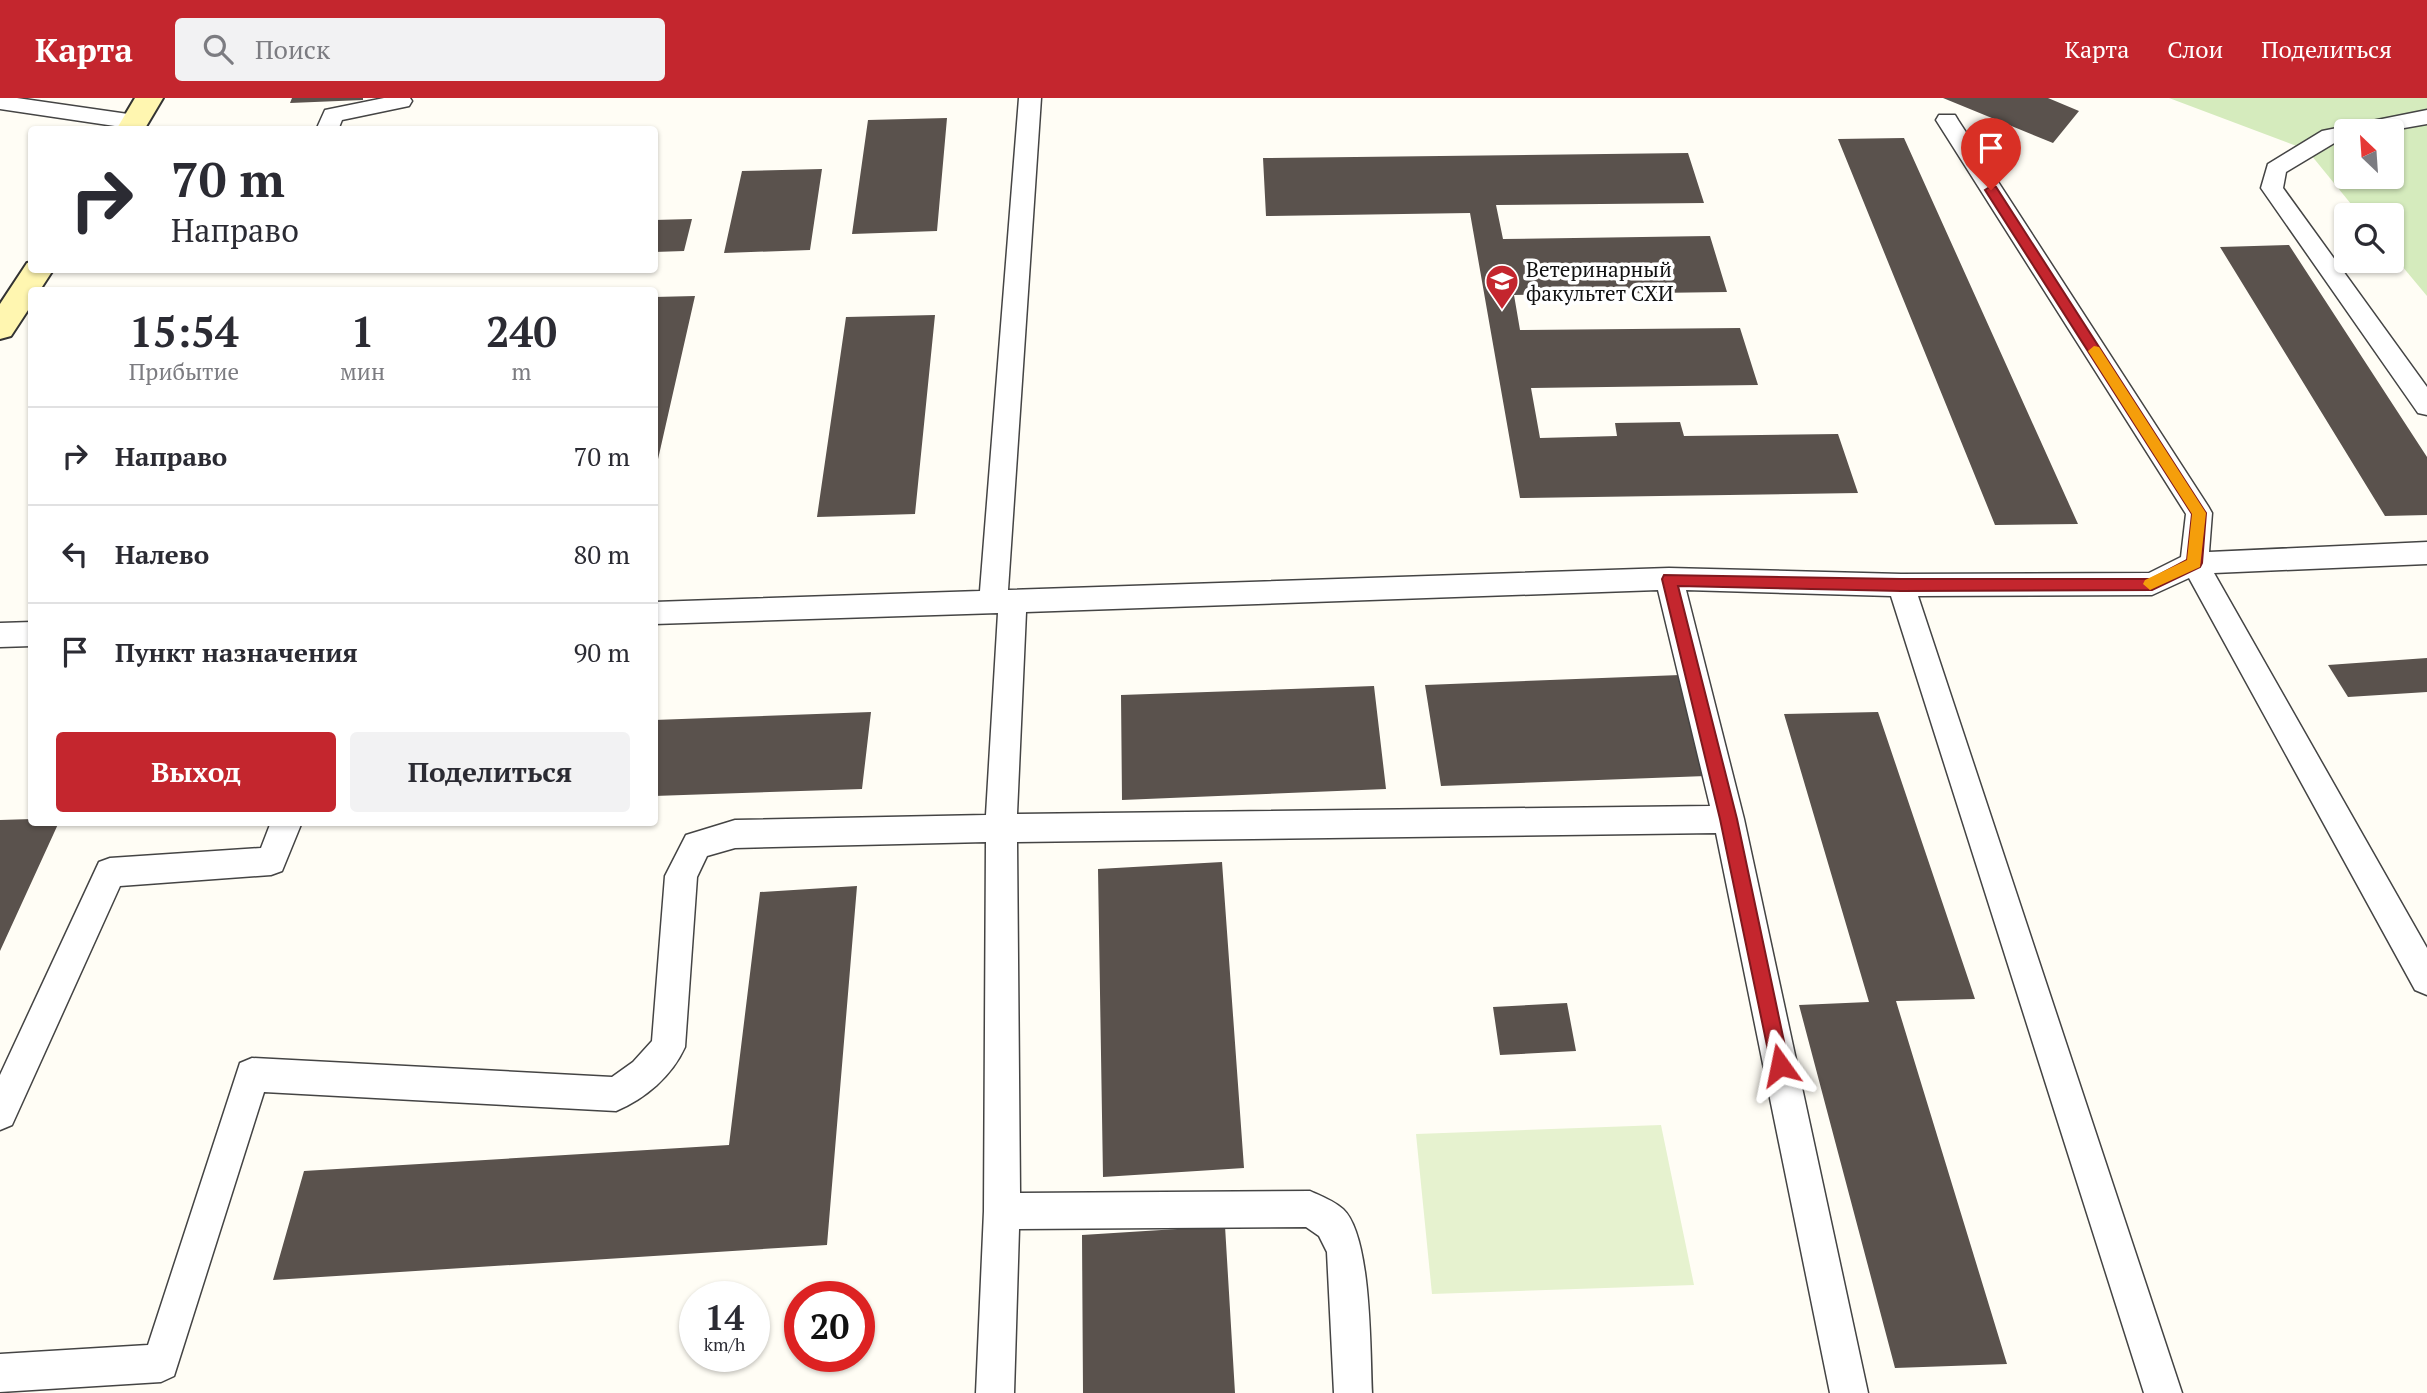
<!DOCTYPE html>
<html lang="ru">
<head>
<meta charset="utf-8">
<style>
	body { margin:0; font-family:"PT Serif",serif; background:#f2f2f3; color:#2b2b33; height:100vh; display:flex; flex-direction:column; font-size:26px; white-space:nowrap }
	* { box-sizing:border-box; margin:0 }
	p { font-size:23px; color:#7c7c81 }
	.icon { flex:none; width:38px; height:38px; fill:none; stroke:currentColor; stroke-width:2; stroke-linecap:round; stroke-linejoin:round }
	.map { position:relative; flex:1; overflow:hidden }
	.sheet { position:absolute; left:28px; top:189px; width:630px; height:539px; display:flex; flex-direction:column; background:#fff; border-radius:7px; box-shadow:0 2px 5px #0004 }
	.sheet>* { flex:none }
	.top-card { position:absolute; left:28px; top:28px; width:630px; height:147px; border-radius:7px; box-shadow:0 2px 5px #0004; background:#fff; color:#2b2b33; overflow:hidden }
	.needle { width:46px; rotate:335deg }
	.buttons { position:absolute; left:2334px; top:21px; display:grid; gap:14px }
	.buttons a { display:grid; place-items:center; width:70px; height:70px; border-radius:7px; background:#fff; box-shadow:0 2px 5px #0004; font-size:35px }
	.speed { position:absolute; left:679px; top:1183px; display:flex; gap:14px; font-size:35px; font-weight:700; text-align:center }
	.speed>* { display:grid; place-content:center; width:91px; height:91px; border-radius:50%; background:#fff; box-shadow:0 2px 5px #0004; line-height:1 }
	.speed small { font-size:18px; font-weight:400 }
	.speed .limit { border:10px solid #d22; background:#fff; color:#111 }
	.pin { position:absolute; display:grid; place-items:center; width:60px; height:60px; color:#fff; margin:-72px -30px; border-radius:50% 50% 50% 0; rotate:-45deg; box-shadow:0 0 7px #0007 }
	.pin .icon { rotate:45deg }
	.me { position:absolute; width:77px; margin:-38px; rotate:348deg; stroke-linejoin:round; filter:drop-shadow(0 0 5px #0008) }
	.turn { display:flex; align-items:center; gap:24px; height:147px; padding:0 28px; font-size:32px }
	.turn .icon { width:91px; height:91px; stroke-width:2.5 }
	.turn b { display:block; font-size:49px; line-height:60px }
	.eta { display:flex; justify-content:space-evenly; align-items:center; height:119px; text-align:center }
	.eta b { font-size:42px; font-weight:800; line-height:49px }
	.primary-button { display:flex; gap:14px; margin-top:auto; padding:14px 28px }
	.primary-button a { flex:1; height:80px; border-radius:7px; background:#c4262e; color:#fff; font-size:28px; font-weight:800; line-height:80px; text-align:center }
	.primary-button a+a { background:#f2f2f3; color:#2b2b33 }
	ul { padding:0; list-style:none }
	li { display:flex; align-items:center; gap:21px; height:98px; padding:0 28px; border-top:2px solid #e1e1e2 }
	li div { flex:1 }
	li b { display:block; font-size:26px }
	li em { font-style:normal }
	header { display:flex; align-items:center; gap:42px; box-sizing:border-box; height:98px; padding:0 35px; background:#c4262e; color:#fff }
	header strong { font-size:33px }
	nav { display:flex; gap:38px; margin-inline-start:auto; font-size:24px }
	.search { width:490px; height:63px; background:#f2f2f3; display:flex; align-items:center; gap:18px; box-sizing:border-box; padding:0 24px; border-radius:7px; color:#7c7c81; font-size:26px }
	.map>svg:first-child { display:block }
</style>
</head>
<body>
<header>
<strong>Карта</strong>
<div class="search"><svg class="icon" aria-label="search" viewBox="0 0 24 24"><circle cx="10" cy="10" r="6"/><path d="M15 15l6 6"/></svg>Поиск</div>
<nav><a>Карта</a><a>Слои</a><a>Поделиться</a></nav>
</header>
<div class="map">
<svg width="2427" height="1295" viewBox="0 0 2427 1295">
	<rect width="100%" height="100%" fill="#fffdf5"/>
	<path fill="#d5ebbd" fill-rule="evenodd" d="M2169,0H2427V198L2392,156V117H2360L2307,52ZM2347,33H2392V79H2347Z"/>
	<path fill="#e6f2cf" d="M1661,1027L1694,1187L1432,1196L1416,1036Z"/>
	<path fill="#5a524d" d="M292,0H363V2L290,5Z
		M1943,0H2048L2079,13L2053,45Z
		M947,20L937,133L852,136L868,22Z
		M1904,40L2078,426L1995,427L1838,41Z
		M1688,55L1704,105L1496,107L1503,141L1710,138L1727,194L1514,197L1520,232L1740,230L1758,287L1531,290L1540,340L1617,338L1615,325L1680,324L1684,338L1838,336L1858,395L1520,400L1470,115L1266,118L1263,60Z
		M822,71L810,152L724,155L742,73Z
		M692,121L684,153L654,154V122Z
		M2289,147L2427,359V417L2385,418L2220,149Z
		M695,198L656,370L654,369V199Z
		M935,217L915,416L817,419L846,219Z
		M2427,560V594L2348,599L2328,567Z
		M1680,577L1706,678L1441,688L1425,587Z
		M1374,588L1386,691L1122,702L1121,597Z
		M871,614L862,691L654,698V622Z
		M1878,614L1975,901L1896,903L2007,1266L1895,1270L1799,907L1869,904L1784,616Z
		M32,721V724H59L0,853V722Z
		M1222,764L1244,1070L1103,1079L1098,771Z
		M857,788L827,1147L273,1182L304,1073L729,1047L760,794Z
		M1567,905L1576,953L1500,957L1493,909Z
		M1225,1128L1235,1295H1083L1082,1137Z"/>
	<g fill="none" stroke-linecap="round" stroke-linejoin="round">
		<defs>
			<path id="service" d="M0,0H17L135,17L143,19L146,24L143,29L135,31L0,11Z
				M384,0H410L412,3L409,8L342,22L338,32H316L325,12Z
				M1019,0H1041L1008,492L1669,470L1901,476L2149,475L2181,459L2186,416L1936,22L1939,17H1955L1958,22L2208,408L2212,415L2209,454L2427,444V466L2214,475L2427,850V897L2415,892L2189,480L2152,497L1918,498L2182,1295H2144L1891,498L1686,492L1744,721L1868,1295H1830L1716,735L1017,744L1020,1095L1310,1093C1321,1098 1334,1103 1343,1111C1372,1138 1370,1254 1372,1295H1334L1327,1154L1319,1138L1306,1129L1019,1131L1014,1295H976L984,1113L986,744L735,750L707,758L697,779L685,949C672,978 645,1001 616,1013L264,994L174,1278L161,1284L0,1294V1256L148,1247L240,965L252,960L612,979L633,964L652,943L665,778L686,737L735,722L986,717L998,515L654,526V504L980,493ZM1658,492L1710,708L1017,716L1026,514Z
				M2427,12V26L2387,33H2347V42L2336,44L2286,74L2283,90L2427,289V317L2418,315L2261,90L2268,66L2322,33Z
				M32,524V548L0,549V525Z
				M271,724H302L282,773L271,777L120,788L12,1027L0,1032V977L99,764L110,760L261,750Z"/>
			<path id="secondary" d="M135,0H163L144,32H116Z
				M32,164V172H53L40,192H32V206L11,238L0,241V206L27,165Z"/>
		</defs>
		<use href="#service" stroke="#444" stroke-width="3"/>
		<use href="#secondary" stroke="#333" stroke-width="4"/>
		<use href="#service" fill="#fff" fill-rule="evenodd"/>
		<use href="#secondary" fill="#fff6b0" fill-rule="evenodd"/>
	</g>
	<path fill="#c4262e" stroke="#7f191e" stroke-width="2" d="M1991,88L1996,89L2204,412L2206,415L2202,465L2200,469L2152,492L1901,493L1678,488L1737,721L1789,967L1787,973L1780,976L1774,973L1771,967L1720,721L1662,481L1664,477L1901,481H2151L2187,462L2192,416L1985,92Z"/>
	<path fill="#f59e0b" d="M2094,248L2099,249L2206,415L2200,469L2150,492L2143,486L2145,482L2187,462L2192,416L2088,253Z"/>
	<defs>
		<symbol id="university-pin" viewBox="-11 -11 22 30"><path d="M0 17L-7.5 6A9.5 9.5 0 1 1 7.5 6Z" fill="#c4262e" stroke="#fff"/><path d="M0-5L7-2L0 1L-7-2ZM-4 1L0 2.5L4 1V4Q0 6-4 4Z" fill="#fff"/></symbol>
	</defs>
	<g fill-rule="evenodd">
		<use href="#university-pin" x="1483" y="164" width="38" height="52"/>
	</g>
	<g text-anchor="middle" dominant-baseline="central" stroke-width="7" stroke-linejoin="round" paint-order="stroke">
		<g font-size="21" fill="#111" stroke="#fff" text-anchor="start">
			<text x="1526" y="171">Ветеринарный<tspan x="1526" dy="24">факультет СХИ</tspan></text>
		</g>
	</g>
</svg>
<div class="buttons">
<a><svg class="needle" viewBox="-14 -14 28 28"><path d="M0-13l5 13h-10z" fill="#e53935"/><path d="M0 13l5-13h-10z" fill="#7c7c81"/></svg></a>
<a><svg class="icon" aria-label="search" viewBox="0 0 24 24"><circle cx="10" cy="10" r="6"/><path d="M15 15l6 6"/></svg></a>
</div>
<div class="speed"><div>14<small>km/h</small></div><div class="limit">20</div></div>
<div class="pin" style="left:1991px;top:92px;background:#d93025"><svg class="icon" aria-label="arrive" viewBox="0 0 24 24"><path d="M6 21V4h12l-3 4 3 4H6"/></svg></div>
<svg class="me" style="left:1780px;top:967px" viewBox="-20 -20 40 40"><path d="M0-17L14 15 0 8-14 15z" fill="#c4262e" stroke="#fff" stroke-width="4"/></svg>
<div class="top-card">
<div class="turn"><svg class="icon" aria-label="right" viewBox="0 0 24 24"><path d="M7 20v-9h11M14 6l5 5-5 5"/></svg><div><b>70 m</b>Направо</div></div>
</div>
<section class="sheet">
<div class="eta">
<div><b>15:54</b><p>Прибытие</p></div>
<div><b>1</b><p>мин</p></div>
<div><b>240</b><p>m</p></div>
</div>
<ul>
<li><svg class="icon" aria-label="right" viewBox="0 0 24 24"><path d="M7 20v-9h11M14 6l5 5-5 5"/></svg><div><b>Направо</b></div><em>70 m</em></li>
<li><svg class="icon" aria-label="left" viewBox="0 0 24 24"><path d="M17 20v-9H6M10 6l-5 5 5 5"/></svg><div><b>Налево</b></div><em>80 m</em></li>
<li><svg class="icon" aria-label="arrive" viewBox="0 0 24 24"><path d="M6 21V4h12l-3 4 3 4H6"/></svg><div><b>Пункт назначения</b></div><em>90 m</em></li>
</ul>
<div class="primary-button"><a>Выход</a><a>Поделиться</a></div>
</section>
</div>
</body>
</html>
